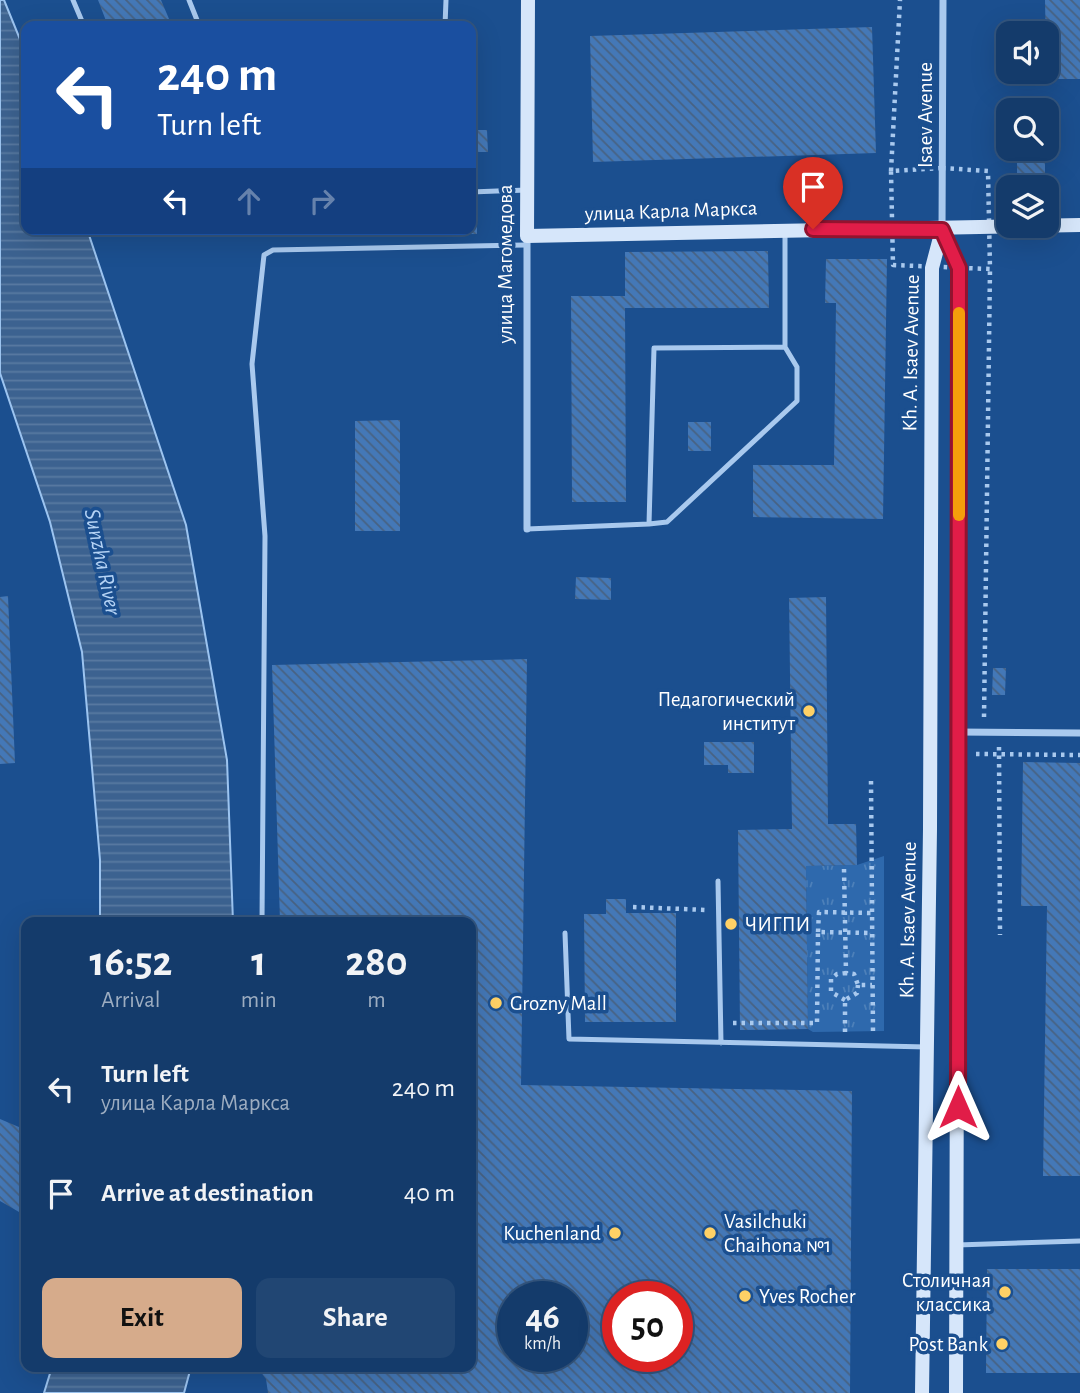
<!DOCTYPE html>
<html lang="en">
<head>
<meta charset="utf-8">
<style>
	body { margin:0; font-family:"Alegreya Sans",sans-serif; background:#214673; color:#f1f3f6; height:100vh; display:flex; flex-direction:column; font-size:26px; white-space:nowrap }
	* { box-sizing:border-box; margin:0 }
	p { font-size:23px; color:#9dadc1 }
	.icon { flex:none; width:38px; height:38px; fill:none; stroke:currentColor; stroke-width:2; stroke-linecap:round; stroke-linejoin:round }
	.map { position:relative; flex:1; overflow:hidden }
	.sheet { position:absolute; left:21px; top:917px; width:455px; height:455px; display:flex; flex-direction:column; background:#143b6b; border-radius:14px; box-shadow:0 7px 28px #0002,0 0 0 2px #33557e }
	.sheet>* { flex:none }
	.guide { position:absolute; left:21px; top:21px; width:455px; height:214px; border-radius:14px; box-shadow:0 7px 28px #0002,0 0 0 2px #33557e; background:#1a4fa0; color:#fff; overflow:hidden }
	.controls { position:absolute; left:996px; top:21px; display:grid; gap:14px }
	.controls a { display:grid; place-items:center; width:63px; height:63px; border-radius:14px; background:#143b6b; box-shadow:0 7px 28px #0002,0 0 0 2px #33557e; font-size:35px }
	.speed { position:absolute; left:497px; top:1281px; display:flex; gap:14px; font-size:35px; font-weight:700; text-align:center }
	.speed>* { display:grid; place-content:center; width:91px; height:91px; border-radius:50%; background:#143b6b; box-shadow:0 7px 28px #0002,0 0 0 2px #33557e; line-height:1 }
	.speed small { font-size:18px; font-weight:400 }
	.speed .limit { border:10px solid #d22; background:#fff; color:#111 }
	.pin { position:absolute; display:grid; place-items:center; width:60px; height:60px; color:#fff; margin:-72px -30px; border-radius:50% 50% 50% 0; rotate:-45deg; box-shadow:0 0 7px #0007 }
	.pin .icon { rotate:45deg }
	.me { position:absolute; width:77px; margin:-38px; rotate:0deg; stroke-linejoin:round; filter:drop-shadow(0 0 5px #0008) }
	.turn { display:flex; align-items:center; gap:24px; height:147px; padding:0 21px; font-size:32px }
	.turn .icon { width:91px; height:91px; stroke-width:2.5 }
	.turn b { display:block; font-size:49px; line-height:60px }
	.lanes { display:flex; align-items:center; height:66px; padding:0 21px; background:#0003; justify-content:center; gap:35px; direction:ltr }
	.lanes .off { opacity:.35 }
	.eta { display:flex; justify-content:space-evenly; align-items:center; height:119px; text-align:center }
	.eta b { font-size:42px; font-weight:700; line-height:49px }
	.cta { display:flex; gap:14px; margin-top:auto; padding:14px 21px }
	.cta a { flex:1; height:80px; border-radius:14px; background:#d6ab8b; color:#111; font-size:28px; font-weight:700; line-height:80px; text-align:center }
	.cta a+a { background:#214673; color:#f1f3f6 }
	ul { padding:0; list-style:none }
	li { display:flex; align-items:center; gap:21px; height:105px; padding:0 21px }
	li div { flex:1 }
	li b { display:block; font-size:26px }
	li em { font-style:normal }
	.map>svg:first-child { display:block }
</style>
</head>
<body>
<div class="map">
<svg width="1080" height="1393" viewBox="0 0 1080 1393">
	<defs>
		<pattern id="grass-tufts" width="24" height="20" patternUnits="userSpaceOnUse" patternTransform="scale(1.75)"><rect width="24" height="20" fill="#2e69ad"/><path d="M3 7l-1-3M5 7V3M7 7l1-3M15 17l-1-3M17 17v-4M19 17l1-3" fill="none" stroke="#4d80b9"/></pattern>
		<pattern id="water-rules" width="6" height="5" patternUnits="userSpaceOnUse" patternTransform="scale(1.75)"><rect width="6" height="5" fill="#3c6290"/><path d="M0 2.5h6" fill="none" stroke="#597aa1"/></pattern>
		<pattern id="building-back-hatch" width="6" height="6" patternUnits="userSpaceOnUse" patternTransform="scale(1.75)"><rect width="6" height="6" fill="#4478b7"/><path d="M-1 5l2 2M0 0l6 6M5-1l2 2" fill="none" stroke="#486282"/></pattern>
	</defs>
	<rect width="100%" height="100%" fill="#1b4f8f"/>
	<path fill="url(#grass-tufts)" d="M884,856V1031L813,1032L808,1029L806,866L857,865Z"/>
	<path fill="url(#water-rules)" stroke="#9cc4f0" stroke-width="2" d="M0,0H4L26,54V229H87L186,525L227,760L233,922H100V860L82,652L50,522L0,373Z
		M52,1367H191L184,1393H44Z"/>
	<path fill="url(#building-back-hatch)" fill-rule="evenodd" d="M98,0H161L172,26H108Z
		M1045,0H1080V79H1056V54H1046Z
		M872,27L876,153L593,162L590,36Z
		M471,130H487L488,152H471Z
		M1017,149H1045V186H1017Z
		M471,203H477V234L368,235V229H471Z
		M121,229H161V236L121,237Z
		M768,251L769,308H625L626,502H572L571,296H625V252Z
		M826,259H887L883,519L753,517V465H834L836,303H825Z
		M400,420V531H355V421Z
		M688,422H711V451H688Z
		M576,577L611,578V600L575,599Z
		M8,596L15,763L0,764V597Z
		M826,597L828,824H856L857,865L806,866L808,1029L740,1030L738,830L792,829L789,598Z
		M527,659L521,1085L852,1091L850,1393H268L266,1379L257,1367H471V922H280L272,665ZM513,1297H572V1356H513ZM618,1297H677V1356H618Z
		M993,668H1006L1005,695H992Z
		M704,742H754V773H728V765H704Z
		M1023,762L1080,763V1176H1043L1047,906H1021Z
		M606,899H626V913H676V1022H585L584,914H606Z
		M0,1119L26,1130V1216L0,1201Z
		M987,1269H1080V1373H986Z"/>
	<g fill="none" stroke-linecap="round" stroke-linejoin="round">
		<path stroke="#a9c9ee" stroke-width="4.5" stroke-dasharray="3.5 5" stroke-linecap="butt" d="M942,168L988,171L990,269L893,265L891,171Z
			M891,171L900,0
			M984,717L990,269
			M999,747L1000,935
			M976,754L1080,755
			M871,781L873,1032
			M844,869L846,973L854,974L858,985H872
			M633,907L707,910
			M818,932L819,912L872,913
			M845,1000L831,992V979L837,974L846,973
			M733,1023H817L818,932L872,933
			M845,1032V1000L857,993L858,985"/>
		<path stroke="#a9c9ee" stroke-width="5" d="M73,0L84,26
			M189,0L199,25L197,26
			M199,25L445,26L446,0
			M471,192L526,190
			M649,524L667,522L797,401V367L785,347
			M527,529L649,524L654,348L785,347V232
			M718,881L721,1043
			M262,922L265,536L252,364L264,255L273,250L527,245
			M565,933L569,1039L927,1047
			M957,1245L1080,1241"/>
		<path stroke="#a9c9ee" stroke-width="7" d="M942,230L943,0
			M527,529V236
			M958,732L1080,733"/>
		<path stroke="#d6e6fa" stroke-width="14" d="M528,0L527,236L1080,225
			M942,230L959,268L956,1393
			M922,1393L930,829L932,268L942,230"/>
	</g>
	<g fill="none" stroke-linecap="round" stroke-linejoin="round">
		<defs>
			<path id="route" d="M813,229L942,230L959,268L958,1107"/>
		</defs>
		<use href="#route" stroke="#92132f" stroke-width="18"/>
		<use href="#route" stroke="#e11d48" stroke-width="12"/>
		<path stroke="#f59e0b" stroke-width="12" d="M959,515V313"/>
	</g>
	<g fill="#ffd166" stroke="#1b4f8f" stroke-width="2.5">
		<circle cx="809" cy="711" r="7"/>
		<circle cx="731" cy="924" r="7"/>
		<circle cx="496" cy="1003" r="7"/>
		<circle cx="615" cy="1233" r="7"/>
		<circle cx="710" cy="1233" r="7"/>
		<circle cx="1005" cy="1292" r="7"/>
		<circle cx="745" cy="1296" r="7"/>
		<circle cx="1002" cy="1344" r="7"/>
	</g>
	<g text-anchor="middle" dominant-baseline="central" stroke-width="7" stroke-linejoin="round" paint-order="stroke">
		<g font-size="21" fill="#fff" stroke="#1b4f8f">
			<text transform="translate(925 115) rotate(-90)">Isaev Avenue</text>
			<text transform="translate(671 211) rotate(-2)">улица Карла Маркса</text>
			<text transform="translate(505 264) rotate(-90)">улица Магомедова</text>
			<text transform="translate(911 353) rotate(-89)">Kh. A. Isaev Avenue</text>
			<text transform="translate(908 920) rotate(-89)">Kh. A. Isaev Avenue</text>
		</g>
		<g font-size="21" fill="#fff" stroke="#1b4f8f" text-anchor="end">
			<text x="795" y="699">Педагогический<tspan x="795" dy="24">институт</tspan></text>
			<text x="745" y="924" text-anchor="start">ЧИГПИ</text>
			<text x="510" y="1003" text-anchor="start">Grozny Mall</text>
			<text x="724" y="1221" text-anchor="start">Vasilchuki<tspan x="724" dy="24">Chaihona №1</tspan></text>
			<text x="601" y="1233">Kuchenland</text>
			<text x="991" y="1280">Столичная<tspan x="991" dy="24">классика</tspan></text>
			<text x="759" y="1296" text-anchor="start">Yves Rocher</text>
			<text x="988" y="1344">Post Bank</text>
		</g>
		<g font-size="23" font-style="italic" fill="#b5d3f5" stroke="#1b4f8f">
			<text transform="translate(102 562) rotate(78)">Sunzha River</text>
		</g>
	</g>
</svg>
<div class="controls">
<a><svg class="icon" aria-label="sound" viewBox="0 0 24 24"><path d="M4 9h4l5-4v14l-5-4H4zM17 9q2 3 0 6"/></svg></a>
<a><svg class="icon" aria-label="search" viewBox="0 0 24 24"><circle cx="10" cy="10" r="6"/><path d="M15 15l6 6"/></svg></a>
<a><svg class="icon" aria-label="layers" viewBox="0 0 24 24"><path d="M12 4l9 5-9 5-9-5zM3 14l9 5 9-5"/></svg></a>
</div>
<div class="speed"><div>46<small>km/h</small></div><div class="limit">50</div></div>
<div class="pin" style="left:813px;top:229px;background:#d93025"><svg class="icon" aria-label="arrive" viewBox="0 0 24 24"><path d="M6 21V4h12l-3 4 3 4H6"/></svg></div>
<svg class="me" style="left:958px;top:1107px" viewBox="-20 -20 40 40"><path d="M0-17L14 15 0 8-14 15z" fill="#e11d48" stroke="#fff" stroke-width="4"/></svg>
<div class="guide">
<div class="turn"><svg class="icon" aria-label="left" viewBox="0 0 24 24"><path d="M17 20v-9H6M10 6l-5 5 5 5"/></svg><div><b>240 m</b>Turn left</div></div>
<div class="lanes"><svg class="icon" aria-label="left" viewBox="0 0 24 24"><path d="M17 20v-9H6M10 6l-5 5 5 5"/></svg><svg class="icon off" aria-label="ahead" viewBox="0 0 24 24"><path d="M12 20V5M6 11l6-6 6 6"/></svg><svg class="icon off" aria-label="right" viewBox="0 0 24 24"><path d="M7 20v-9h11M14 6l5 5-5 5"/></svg></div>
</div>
<section class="sheet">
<div class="eta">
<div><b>16:52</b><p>Arrival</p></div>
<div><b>1</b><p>min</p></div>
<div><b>280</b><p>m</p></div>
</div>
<ul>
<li><svg class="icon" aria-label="left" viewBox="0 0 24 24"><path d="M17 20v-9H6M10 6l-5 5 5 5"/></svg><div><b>Turn left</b><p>улица Карла Маркса</p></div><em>240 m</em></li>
<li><svg class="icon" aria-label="arrive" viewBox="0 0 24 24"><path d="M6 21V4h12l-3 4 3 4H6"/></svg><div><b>Arrive at destination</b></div><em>40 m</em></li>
</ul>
<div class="cta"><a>Exit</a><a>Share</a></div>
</section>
</div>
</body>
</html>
